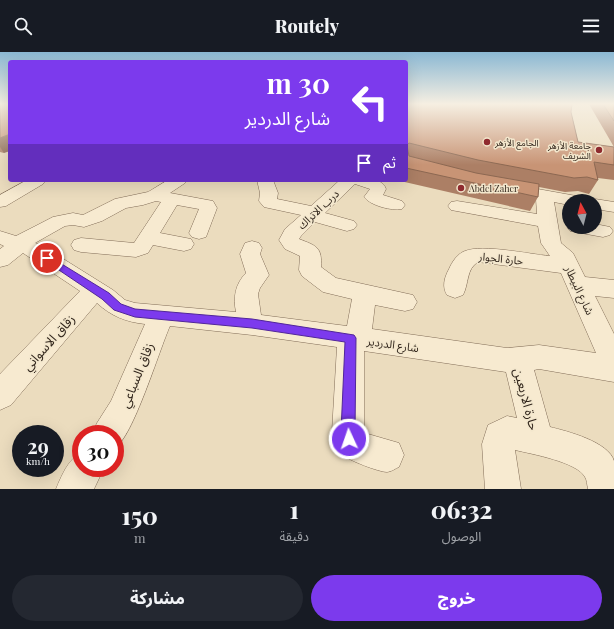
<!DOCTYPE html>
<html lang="ar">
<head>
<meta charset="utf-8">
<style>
	body { margin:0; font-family:"Playfair Display","Noto Sans Arabic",serif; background:#242831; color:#f1f3f6; direction:rtl; height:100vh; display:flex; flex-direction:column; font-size:15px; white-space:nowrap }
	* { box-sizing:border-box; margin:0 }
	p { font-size:13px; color:#9ea1a6 }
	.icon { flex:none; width:22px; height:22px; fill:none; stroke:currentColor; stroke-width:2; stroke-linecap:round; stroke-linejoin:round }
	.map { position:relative; height:437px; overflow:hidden; direction:ltr }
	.sheet { display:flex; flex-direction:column; background:#171b24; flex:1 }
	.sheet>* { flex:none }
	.banner { position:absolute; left:8px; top:8px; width:400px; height:122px; border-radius:4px; box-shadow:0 4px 16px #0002; direction:rtl; background:#7c3aed; color:#fff; overflow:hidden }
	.needle { width:26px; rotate:353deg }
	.controls { position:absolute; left:562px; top:142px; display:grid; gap:8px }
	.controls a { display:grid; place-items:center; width:40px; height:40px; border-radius:50%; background:#171b24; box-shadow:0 4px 16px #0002; font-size:20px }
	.speed { position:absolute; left:12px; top:373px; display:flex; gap:8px; font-size:20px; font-weight:700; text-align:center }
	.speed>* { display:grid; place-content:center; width:52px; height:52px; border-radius:50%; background:#171b24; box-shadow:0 4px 16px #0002; line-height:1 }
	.speed small { font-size:10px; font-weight:400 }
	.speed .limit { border:6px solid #d22; background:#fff; color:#111 }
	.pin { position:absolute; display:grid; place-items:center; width:34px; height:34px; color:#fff; margin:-17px; border:2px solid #fff; border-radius:50%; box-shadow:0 1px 4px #0007 }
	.me { position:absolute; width:44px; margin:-22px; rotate:357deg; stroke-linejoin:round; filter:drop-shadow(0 0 3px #0008) }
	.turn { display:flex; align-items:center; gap:14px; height:84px; padding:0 12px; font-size:18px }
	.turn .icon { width:52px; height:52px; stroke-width:2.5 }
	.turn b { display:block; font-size:28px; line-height:34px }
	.then { display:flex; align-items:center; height:38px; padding:0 12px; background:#0003; gap:8px; font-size:15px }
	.eta { display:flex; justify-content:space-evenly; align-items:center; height:68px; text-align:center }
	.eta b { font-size:24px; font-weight:800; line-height:28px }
	.primary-button { display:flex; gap:8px; margin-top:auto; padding:8px 12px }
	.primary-button a { flex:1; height:46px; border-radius:24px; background:#7c3aed; color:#fff; font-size:16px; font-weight:800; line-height:46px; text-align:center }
	.primary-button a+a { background:#242831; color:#f1f3f6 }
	header { display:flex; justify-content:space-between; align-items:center; height:52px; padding:0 12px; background:#171b24; font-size:18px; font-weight:800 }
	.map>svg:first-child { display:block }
</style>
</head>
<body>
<header><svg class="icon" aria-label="menu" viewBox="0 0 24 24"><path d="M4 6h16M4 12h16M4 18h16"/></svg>Routely<svg class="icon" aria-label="search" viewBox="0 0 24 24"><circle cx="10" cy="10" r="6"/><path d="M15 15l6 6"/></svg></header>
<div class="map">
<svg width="614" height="437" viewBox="0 0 614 437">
	<rect width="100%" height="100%" fill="#ebdcbe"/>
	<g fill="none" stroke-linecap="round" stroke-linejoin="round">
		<defs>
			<path id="minor" d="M27,128L45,129L43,132L6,154L0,155V143Z
				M168,128H187L185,131L170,141L213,149L217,156L206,185L199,187L192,185L189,181L199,157L177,153L160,181L191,187L194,192L191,197L184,199L153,193L148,201L136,205L81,200L74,198L71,193L74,188L81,186L134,191L161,150L156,149L143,153L126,156L102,169L84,175L73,173L65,174L35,191L41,193L113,238L125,248L135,251L236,260C233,246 235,232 246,221L240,202L245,191L252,189L259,191L262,196L260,202L269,223L260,236L258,242L261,263L347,274L352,247L323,240L315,234L302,224L299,218L300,204L285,197L279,188L285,177L301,163L264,155L259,149L260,141L257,128H273L278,141L277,147L311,154L340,128C353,128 381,122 386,137L383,143L402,149L405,153L402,157C392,159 371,154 364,145L370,137L355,132L325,161L354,169L357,173L354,177L347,179L315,170L301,184L299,187C317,194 322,195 321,215L336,226L413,243L417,250L413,257L405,259L375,253L372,277L507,296L539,293L596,301L561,221L478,210C466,217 469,232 463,243L455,246L447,243C442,235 444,226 449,217C452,210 457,202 465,199C483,192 528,202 550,204L541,191L538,174L451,158L448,154L451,150L457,149L537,162L536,147L526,145L523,141L526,137L532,136L582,145L585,149H569V153L554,150L561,191L573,201L585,225L614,228V246L595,244L614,282V330L539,317L534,318L550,375C567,379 609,390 614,409C614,417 614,428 614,437H588C587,433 587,428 585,425C577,410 532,402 515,398L521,437H485L482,392L488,373L507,364L517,366L506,320L364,299V378L368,382L399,391L404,403L399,415C396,416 391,420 387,420C379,420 348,408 343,403C337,397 334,388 332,380L337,295L252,283L170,274C160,296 132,388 115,395V382H92L97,371L111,349L145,272C126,270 111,264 97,251L11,353L0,358V322L80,239L23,201L8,213L0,215V197L4,194L0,192V179L16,184L53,165L73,161L83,163L115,147L148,140Z
				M595,147L614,150V160L595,157V149H588Z
				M595,172L610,175L613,179L610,183L603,185L570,179L567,175L569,173V175H595Z
				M81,401V416H104L94,437H56C61,425 68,407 81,401Z"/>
		</defs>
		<use href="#minor" stroke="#826d58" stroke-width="1"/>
		<use href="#minor" fill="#f7ead0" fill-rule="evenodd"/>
	</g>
	<path fill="#ac7f65" d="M0,52L4,101L0,100Z
		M406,52L571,60L578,90L614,95V128L598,126V128L589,142L578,139L565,140L539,135L538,145L530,159L396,128H406Z
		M589,52H614V95Z"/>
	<path fill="#8c6852" d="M10,82V99L4,101L0,95V86Z"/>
	<path fill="#c89475" stroke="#8c6852" d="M0,52H10V82L0,86Z
		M406,52H572L571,60L578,90L614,95V113L594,110L598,128L587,125L574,126L478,108L409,91L407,93L409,104L476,121L539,132L538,145L406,116Z
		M603,52H614V69Z"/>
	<linearGradient id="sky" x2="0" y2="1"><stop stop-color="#8bb8d3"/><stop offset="0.46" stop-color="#f6efe2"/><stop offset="1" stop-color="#f6efe2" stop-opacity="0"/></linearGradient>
	<rect width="614" height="113" fill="url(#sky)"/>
	<path fill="#7c3aed" stroke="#51269a" d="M47,203L109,241L121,252L135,257L252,267L354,283L356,286L355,380L356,387L354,392L349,394L345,392L341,380L345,290L252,276L135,265L114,258L102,247L44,208L42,206Z"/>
	<g fill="#8f2b2f" stroke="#f3e7cd" stroke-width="1.5">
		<circle cx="487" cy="90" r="4"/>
		<circle cx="599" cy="98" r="4"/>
		<circle cx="461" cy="136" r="4"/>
	</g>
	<g text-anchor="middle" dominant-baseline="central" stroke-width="3" stroke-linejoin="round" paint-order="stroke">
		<g font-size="9" fill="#32261c" stroke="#f3e7cd" text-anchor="start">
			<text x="495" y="90">الجامع الأزهر</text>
			<text x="591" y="93" text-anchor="end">جامعة الأزهر<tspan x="591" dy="10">الشريف</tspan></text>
			<text x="469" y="136">Abdel Zaher</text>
		</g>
		<g font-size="11" fill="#32261c" stroke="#f3e7cd">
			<text transform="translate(318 157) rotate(-43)">درب الاتراك</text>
			<text transform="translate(501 206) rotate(6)">حارة الجوار</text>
			<text transform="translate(580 238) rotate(65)">شارع البيطار</text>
			<text transform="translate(393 292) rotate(8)">شارع الدردير</text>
		</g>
		<g font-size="13" fill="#32261c" stroke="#f3e7cd">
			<text transform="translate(48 290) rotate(-48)">زقاق الاسواني</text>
			<text transform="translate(136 323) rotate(-68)">زقاق السباعي</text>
			<text transform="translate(527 347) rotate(75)">حارة الاربعين</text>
		</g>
	</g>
</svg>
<div class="controls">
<a><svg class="needle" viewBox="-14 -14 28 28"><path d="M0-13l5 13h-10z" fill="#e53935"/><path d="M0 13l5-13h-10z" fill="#9ea1a6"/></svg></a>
</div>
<div class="speed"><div>29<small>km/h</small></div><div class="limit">30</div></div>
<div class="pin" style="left:47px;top:206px;background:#d93025"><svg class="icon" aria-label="arrive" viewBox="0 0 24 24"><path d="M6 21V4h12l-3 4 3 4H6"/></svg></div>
<svg class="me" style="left:349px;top:387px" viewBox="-20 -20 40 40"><circle r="17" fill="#7c3aed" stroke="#fff" stroke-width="3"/><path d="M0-11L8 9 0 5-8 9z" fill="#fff"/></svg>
<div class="banner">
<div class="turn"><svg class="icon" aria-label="left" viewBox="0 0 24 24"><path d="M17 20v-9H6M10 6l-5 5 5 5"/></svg><div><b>30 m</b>شارع الدردير</div></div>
<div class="then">ثم<svg class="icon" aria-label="arrive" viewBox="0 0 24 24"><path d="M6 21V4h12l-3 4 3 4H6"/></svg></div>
</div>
</div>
<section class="sheet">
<div class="eta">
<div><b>06:32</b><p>الوصول</p></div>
<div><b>1</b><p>دقيقة</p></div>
<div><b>150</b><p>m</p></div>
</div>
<div class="primary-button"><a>خروج</a><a>مشاركة</a></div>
</section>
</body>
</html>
